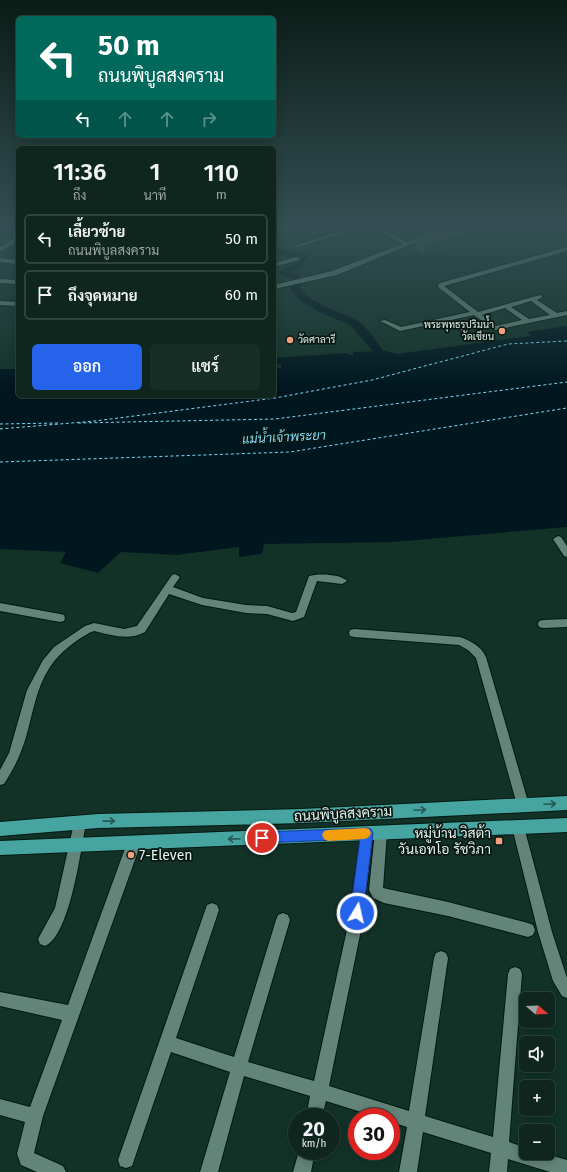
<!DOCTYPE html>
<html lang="th">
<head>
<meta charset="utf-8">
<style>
	body { margin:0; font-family:"Fira Sans",Sarabun,sans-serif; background:#172e27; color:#f1f3f6; height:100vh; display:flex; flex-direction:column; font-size:15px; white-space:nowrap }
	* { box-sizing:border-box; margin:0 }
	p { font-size:13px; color:#9ba5a4 }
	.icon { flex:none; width:22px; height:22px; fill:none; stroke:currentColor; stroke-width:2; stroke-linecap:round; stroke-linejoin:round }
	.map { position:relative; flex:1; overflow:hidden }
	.side { position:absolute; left:16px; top:146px; width:260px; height:252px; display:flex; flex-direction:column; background:#0e261e; border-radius:6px; box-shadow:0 2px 10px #0003,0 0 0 1px #2e433c }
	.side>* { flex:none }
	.top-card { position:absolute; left:16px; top:16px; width:260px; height:122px; border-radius:6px; box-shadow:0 2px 10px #0003,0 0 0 1px #2e433c; background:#00695c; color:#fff; overflow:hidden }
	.needle { width:26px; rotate:109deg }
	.buttons { position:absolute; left:519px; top:992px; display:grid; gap:8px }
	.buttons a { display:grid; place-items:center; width:36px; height:36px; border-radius:6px; background:#0e261e; box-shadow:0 2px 10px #0003,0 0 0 1px #2e433c; font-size:20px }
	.speed { position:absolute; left:288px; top:1108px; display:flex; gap:8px; font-size:20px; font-weight:700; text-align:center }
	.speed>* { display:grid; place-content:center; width:52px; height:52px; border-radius:50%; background:#0e261e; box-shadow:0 2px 10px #0003,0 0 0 1px #2e433c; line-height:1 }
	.speed small { font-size:10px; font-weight:400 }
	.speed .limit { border:6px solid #d22; background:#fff; color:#111 }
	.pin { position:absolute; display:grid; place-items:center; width:34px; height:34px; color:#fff; margin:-17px; border:2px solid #fff; border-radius:50%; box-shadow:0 1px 4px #0007 }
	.me { position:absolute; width:44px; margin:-22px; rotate:9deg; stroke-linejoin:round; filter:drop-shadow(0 0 3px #0008) }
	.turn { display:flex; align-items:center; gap:14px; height:84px; padding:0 16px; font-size:18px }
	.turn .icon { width:52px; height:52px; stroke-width:2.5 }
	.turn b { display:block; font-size:28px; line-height:34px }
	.lanes { display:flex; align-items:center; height:38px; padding:0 16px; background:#0003; justify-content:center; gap:20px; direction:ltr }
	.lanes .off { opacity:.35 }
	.eta { display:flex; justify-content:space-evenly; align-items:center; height:68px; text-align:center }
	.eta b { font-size:24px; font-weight:600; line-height:28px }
	.primary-button { display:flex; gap:8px; margin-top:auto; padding:8px 16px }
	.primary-button a { flex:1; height:46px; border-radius:6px; background:#2563eb; color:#fff; font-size:16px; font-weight:600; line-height:46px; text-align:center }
	.primary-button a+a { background:#172e27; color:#f1f3f6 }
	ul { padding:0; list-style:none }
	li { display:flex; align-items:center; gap:12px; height:50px; margin:0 8px 6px; padding:0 8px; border:2px solid #2e433c; border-radius:6px }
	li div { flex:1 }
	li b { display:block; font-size:15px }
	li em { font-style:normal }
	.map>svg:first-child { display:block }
</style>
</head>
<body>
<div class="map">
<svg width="567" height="1172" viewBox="0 0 567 1172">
	<rect width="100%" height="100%" fill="#123228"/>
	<path fill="#00171f" d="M567,326V527L393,542L264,544L262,554L239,557V547L176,555L121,552L98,573L60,563L66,552L0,549V369H18V396H274V368H281V365L277,364L274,358L347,353L349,355H353V352L385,351L397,354L531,336L527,332Z"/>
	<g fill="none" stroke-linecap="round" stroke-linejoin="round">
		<path fill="#00171f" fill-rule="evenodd" d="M274,248L307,255L309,257L301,267L292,272C301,275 305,278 300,288C315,306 337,310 356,320C369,327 387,356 394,369L392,372H384L374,352L350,325L319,312L299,300L290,288L292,279L279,274L278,272L292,265L298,259L274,254Z"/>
		<path stroke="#81d6f1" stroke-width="1" stroke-dasharray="3 2.5" stroke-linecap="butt" d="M78,423L275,419L567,382
			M0,424L59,423
			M0,429L95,421L275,398L372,380L508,344L567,341
			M0,462L290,452L567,408"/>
		<defs>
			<path id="street" d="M356,226H366L298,247L293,246Z
				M372,226H379L409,244L404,245Z
				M556,226H567L551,231L548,229Z
				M18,236V241L0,252V247Z
				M567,247V251L444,286L478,312L540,295L543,297L537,300L557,313L567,311V315L495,330L474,315L400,331L380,321L385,320L401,327L470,312L438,287V285L440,283ZM531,301L550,315L529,319L511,307ZM505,308L522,320L496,326L482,315Z
				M297,257L300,259L299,260L274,267V263Z
				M0,258L18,260V264L0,262Z
				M0,279L18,280V284L0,283Z
				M558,536L561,537L567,546V557L564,556L553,539Z
				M175,574L180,577L173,587L203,598L246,605L267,606L292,613L296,612L309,576C318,573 342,574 347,581L342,584L317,581L304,617L293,621L267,614L246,613L202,605L169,594L145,632C128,641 112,635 94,631L89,633C75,641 60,652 50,667C36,688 33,713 26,737C21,754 14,769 4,784L0,785V770L9,753L27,690L43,660L54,647L85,626L94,623L124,629L137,626L172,575Z
				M0,603L60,614L64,615L65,618L64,621L60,622L0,611Z
				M567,619V627L543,628L539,627L538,624L539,621L543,620Z
				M354,629L460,637C471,641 481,646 486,657L529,805L527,809L523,811L519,809L517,805L476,658L468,650L459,645L354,637L350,636L349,633L350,630Z
				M80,817L85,819L86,823C81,849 70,936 45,946L40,944L38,939L55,908L74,823L75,819Z
				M518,821L523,823L524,827L552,932L567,978V998L562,996L553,981L538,932L512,827L513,823Z
				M381,826L386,828L387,832L383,888L448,902L528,923L533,925L535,930L533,935L528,937L448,916L384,903L373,898L369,890L375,832L376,828Z
				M367,827L372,829L373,833L362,925L329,1086L409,1111L434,958L436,953L441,951L446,953L448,958L425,1116L493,1137L508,974L510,969L515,967L520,969L522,974L509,1142L526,1148V1153H543L567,1160V1172H550L508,1159L507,1172H489L491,1153L423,1132L417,1172H399L407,1127L391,1122V1117H377L326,1101L322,1117H306L310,1096L244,1076L218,1172H200L230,1072L171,1052L132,1166L126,1168L120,1166L118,1160L207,905L212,903L217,905L219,910L176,1038L234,1057L276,920L278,915L283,913L288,915L290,920L248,1062L314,1081L348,925L361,833L362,829Z
				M134,837L139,839L141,843L43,1116L34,1153L63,1166L66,1172H37L21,1165L17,1154L25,1122L0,1115V1099L30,1107L62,1020L0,1006V992L68,1005L127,843L129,839Z
				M299,1151H315L311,1172H293Z"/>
			<path id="secondary" d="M465,226H477L414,243L337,275L274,289V285L332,271L410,241Z
				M0,301L18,302V306L0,305Z"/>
			<path id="primary" d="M567,796V810L302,823L98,828L0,836V822L98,814L302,809Z
				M567,818V832L0,855V841Z"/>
		</defs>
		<use href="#street" stroke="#001911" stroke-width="2"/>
		<use href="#secondary" stroke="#001911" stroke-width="2"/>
		<use href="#primary" stroke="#001911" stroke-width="2"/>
		<use href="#street" fill="#638478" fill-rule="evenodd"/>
		<use href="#secondary" fill="#638478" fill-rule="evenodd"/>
		<use href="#primary" fill="#46a5a0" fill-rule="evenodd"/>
	</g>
	<path fill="#345035" d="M442,231L461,244L424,255L415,250L416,238L426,235V233Z"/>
	<path fill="#1f3d27" d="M463,232L461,244L424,255L425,243Z"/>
	<path fill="#476248" stroke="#5f7862" d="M454,227L463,232L425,243L416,238L429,234L426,233L438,229L442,231Z"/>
	<defs><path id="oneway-shaft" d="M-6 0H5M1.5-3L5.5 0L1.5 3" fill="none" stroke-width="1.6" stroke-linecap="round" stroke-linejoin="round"/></defs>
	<g stroke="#245752">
		<use href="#oneway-shaft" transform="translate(550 804) rotate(-3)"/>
		<use href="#oneway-shaft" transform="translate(420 810) rotate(-3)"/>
		<use href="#oneway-shaft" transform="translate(109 821) rotate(-1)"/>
		<use href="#oneway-shaft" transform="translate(234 839) rotate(178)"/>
	</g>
	<linearGradient id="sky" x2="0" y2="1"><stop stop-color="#0a1c16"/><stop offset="0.58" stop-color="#334f53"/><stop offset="1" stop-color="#334f53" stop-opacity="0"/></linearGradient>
	<rect width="567" height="390" fill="url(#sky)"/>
	<path fill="#2563eb" stroke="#184099" d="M367,828L371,829L373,833L363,913L361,917L357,919L352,917L350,913L360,839L262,843L258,842L256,838L258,834L262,832Z"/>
	<path fill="#f59e0b" d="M365,828L369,829L371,833L369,837L365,839L328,841L324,839L322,835L324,831L328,830Z"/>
	<g fill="#f2a07f" stroke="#091712" stroke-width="1.5">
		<circle cx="502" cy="331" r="4"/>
		<circle cx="290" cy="340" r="4"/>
		<rect x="495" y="837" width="8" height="8" rx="2"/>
		<circle cx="131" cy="855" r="4"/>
	</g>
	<g text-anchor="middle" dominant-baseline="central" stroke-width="3.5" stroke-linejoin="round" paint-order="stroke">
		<g font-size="10" fill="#e1f3ec" stroke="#091712" text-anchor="end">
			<text x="494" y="325">พระพุทธรูปริมน้ำ<tspan x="494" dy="12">วัดเขียน</tspan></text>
			<text x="298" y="340" text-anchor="start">วัดศาลารี</text>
		</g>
		<g font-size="13" font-style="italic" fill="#81d6f1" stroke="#091712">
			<text transform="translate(284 437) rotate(-3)">แม่น้ำเจ้าพระยา</text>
		</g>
		<g font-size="14" fill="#e1f3ec" stroke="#091712">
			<text transform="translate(343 814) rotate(-3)">ถนนพิบูลสงคราม</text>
		</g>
		<g font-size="14" fill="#e1f3ec" stroke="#091712" text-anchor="end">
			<text x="491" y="833">หมู่บ้าน วิสต้า<tspan x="491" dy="16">วันเอทโอ รัชวิภา</tspan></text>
			<text x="139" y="855" text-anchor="start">7-Eleven</text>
		</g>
	</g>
</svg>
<div class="buttons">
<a><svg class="needle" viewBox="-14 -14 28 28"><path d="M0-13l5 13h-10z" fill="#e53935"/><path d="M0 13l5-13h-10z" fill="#9ba5a4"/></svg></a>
<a><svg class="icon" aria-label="sound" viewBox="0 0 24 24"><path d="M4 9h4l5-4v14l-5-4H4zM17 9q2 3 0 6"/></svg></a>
<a>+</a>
<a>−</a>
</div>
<div class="speed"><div>20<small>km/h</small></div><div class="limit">30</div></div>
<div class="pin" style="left:262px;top:838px;background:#d93025"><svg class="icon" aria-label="arrive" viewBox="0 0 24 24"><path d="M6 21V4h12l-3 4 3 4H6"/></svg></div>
<svg class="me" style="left:357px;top:913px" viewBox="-20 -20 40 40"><circle r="17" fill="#2563eb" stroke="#fff" stroke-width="3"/><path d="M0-11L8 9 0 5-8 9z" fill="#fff"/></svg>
<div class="top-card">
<div class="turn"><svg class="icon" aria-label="left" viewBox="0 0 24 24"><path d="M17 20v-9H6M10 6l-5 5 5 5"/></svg><div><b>50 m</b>ถนนพิบูลสงคราม</div></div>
<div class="lanes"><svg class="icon" aria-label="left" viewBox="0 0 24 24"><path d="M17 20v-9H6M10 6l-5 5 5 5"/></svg><svg class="icon off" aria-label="ahead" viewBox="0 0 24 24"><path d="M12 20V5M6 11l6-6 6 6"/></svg><svg class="icon off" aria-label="ahead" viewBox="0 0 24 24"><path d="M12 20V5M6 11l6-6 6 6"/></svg><svg class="icon off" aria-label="right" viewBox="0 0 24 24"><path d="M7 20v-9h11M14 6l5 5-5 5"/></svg></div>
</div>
<section class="side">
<div class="eta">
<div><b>11:36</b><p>ถึง</p></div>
<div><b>1</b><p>นาที</p></div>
<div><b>110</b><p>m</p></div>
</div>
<ul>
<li><svg class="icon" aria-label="left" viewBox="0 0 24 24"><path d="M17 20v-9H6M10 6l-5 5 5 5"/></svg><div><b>เลี้ยวซ้าย</b><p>ถนนพิบูลสงคราม</p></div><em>50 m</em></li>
<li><svg class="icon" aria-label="arrive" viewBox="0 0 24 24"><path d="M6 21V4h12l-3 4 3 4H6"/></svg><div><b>ถึงจุดหมาย</b></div><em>60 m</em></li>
</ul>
<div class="primary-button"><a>ออก</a><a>แชร์</a></div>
</section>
</div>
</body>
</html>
